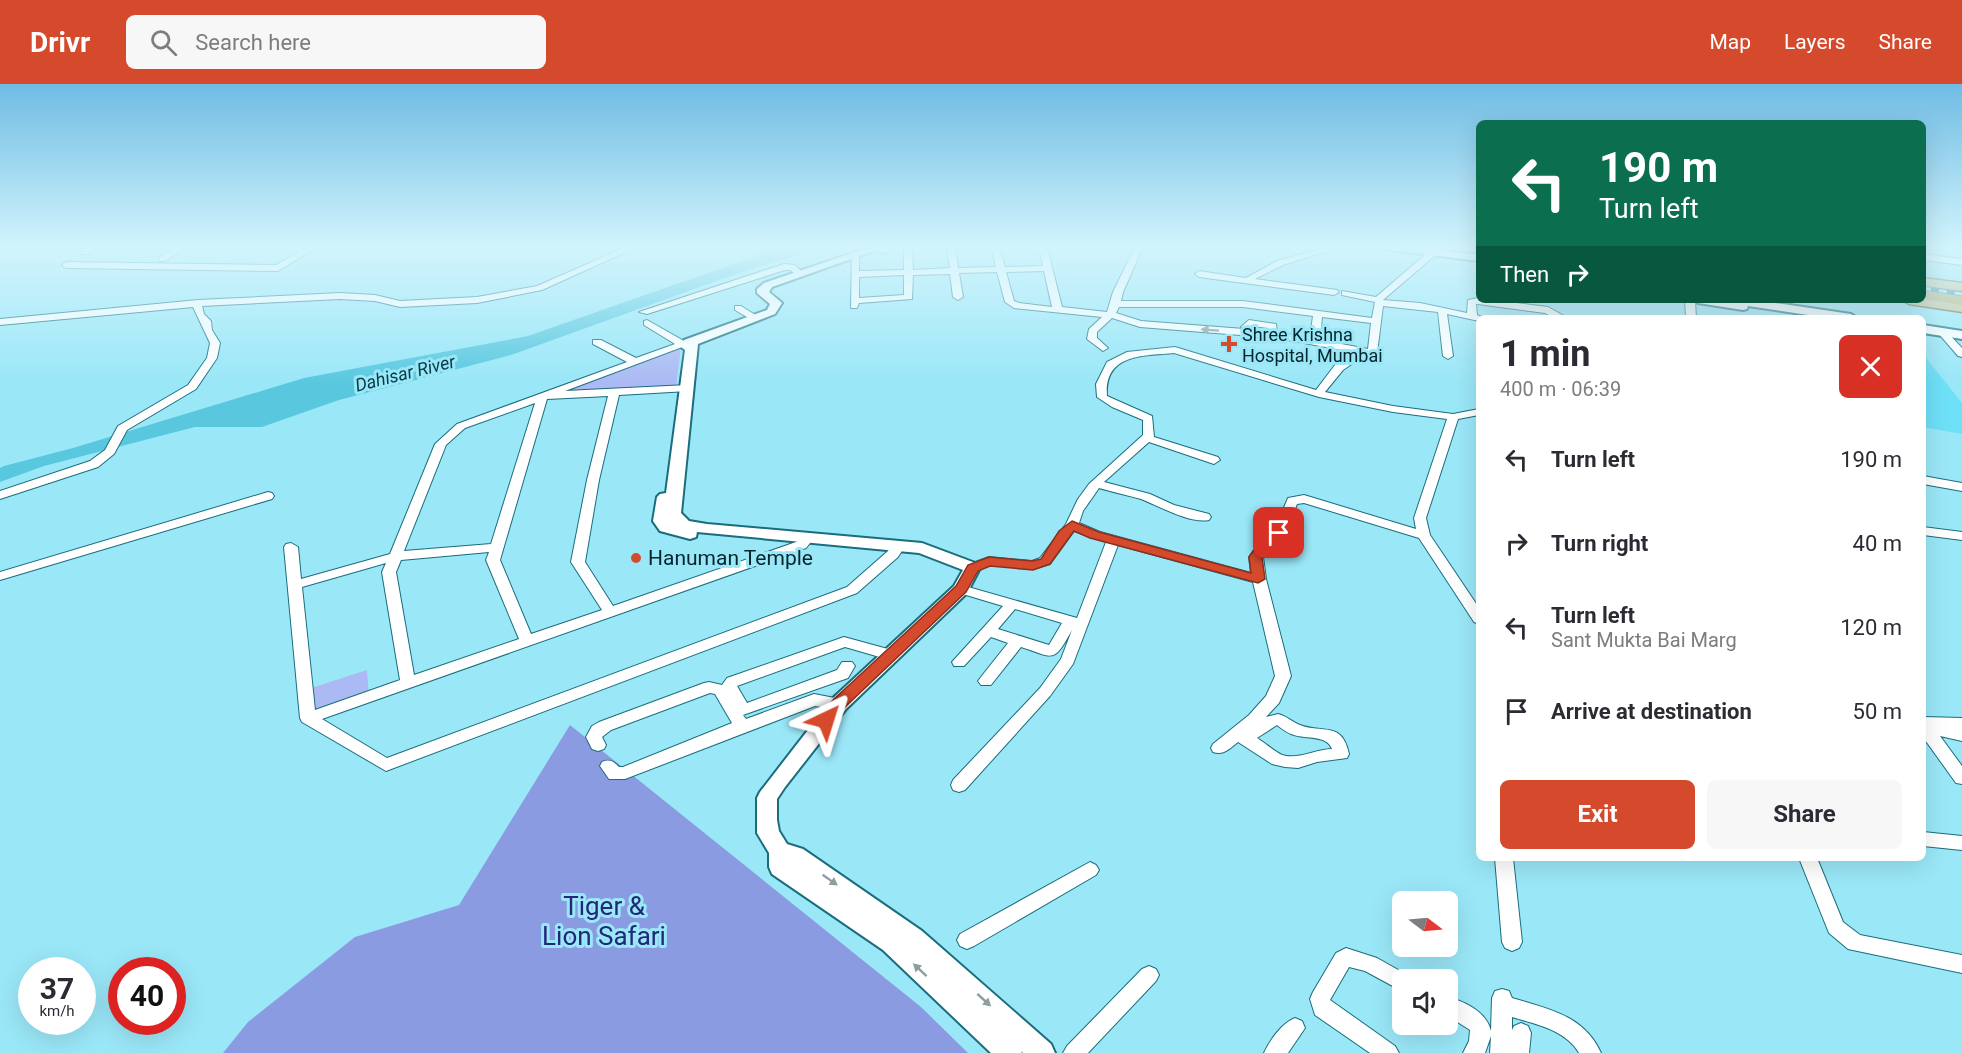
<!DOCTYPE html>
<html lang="en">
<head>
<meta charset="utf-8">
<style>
	body { margin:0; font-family:Roboto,sans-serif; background:#f7f7f7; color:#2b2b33; height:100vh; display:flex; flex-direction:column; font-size:22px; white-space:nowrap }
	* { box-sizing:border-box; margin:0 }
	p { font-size:20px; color:#7c7c81 }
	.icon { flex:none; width:33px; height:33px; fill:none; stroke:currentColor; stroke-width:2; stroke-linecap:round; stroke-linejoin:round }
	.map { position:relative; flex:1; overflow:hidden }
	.panel { position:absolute; left:1476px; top:231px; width:450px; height:546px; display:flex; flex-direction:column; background:#fff; border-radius:9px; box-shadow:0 6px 24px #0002 }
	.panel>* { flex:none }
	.top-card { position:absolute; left:1476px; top:36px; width:450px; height:183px; border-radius:9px; box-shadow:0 6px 24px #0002; background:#0b6e4f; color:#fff; overflow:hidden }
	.needle { width:39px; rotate:106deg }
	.fabs { position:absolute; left:1392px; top:807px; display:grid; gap:12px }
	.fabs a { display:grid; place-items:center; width:66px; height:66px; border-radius:9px; background:#fff; box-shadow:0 6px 24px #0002; font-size:30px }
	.speed { position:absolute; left:18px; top:873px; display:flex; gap:12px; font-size:30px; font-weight:700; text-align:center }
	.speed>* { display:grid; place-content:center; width:78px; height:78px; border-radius:50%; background:#fff; box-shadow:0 6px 24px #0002; line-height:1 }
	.speed small { font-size:15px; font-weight:400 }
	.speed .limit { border:9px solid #d22; background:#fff; color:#111 }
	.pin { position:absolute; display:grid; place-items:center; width:51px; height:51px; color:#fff; margin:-26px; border-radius:12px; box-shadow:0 3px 9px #0006 }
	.me { position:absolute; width:66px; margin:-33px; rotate:41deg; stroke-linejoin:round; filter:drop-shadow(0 0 4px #0008) }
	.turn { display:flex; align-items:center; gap:21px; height:126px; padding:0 24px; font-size:27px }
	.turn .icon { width:78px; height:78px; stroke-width:2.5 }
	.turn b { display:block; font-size:42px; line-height:51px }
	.then { display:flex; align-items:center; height:57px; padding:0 24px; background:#0003; gap:12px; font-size:22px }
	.round { display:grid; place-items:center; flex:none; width:63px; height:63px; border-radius:9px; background:#f7f7f7 }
	.overview { display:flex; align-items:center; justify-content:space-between; height:102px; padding:0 24px }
	h1 { font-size:36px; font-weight:700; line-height:45px }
	.button { display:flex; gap:12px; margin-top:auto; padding:12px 24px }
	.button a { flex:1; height:69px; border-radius:9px; background:#d54a2d; color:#fff; font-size:24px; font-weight:700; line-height:69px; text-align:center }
	.button a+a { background:#f7f7f7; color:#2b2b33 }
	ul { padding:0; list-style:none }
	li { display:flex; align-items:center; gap:18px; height:84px; padding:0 24px }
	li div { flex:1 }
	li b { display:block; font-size:22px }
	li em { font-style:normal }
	header { display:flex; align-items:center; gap:36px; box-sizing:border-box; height:84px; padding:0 30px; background:#d54a2d; color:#fff }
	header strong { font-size:28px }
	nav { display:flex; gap:33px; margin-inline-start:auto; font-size:21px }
	.search { width:420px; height:54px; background:#f7f7f7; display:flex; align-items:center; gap:15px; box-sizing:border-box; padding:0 21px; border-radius:9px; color:#7c7c81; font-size:22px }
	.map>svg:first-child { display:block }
</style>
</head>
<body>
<header>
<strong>Drivr</strong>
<div class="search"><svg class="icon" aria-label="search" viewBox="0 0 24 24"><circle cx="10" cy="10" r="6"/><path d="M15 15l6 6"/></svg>Search here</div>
<nav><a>Map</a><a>Layers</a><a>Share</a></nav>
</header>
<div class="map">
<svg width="1962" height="969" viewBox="0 0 1962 969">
	<rect width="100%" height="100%" fill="#9ae7f8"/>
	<path fill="#6ee0f8" d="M1923,270L1962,319V350L1923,343Z"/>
	<path fill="#abbaf4" d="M681,264L676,302L562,309Z
		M367,586L369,613L308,634L305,606Z"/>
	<path fill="#8b9be2" d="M570,641L921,923L968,969H223L248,938L355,853L459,821Z"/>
	<path fill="#59c8df" d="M782,163H827L747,186L511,271L339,316L262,343H195L44,382L0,398V384L4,382L73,364L304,294L528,252Z"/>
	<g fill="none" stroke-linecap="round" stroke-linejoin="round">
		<defs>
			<path id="minor" d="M90,163H101L88,170H82V166Z
				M176,163H186L165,177H159V173Z
				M278,163H317L278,187L66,184L62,181L66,178L276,181L299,168Z
				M626,163H637L542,206L477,219L400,223L375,217L340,215L202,222L204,230L211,237L212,246L220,259L217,274L196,305L127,346L114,370L98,383L0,415V407L90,377L105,366L118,342L188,301L207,274L210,259L193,223L0,241V235L198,216L340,209L375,211L400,217L477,213L537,202Z
				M876,163H885L890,168L883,170Z
				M904,163H912L913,186L950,184L947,163H955L958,184L996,183L991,163H999L1005,183L1043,182L1039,163H1047L1062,223L1107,228L1113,208L1135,163H1143L1123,208L1121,217H1243L1372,234L1375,218L1342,211V207L1376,213L1434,163H1438L1441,165L1440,167L1383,216L1420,219L1467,229L1468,216L1478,214L1548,223L1564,232L1566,234H1554L1545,229L1478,220H1476L1477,231L1484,234H1479V237L1447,230L1453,272L1448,275L1443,272L1438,228L1383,222L1377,269L1356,277L1343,286L1325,308L1393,322L1453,330L1479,325V331L1458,335L1426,434L1430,451L1479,524V540L1474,538L1419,454L1304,419L1297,420L1280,465L1275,471L1263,473L1266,495L1291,592L1279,619L1266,633L1278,630C1287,632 1292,638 1300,641C1322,650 1342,636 1349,670L1347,674L1317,678L1298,684L1285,683L1272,680L1238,658C1230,664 1224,672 1213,668L1211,664L1213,660L1249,631L1266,612L1275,592L1253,498L1118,461L1073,580L1050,612L965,706L959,708L953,706L951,701L953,696L1040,604L1061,575L1072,546C1053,580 1055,574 1021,563L991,601H981L978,597L981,593L1008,559L991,553L964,582H954L952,578L1003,522L956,508L954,505L961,501L1077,534L1106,458L1074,447L1050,480L1033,485L991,481L972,488L965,484L967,481L989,473L1032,477L1040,474L1066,440L1078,415L1089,400L1143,351V336L1112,323L1097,313L1096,300L1107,278L1127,268L1175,263L1316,306L1335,281L1358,269L1277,254L1140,243L1112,234L1097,248V254L1108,264L1103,267L1087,255L1089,245L1102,233L1014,224L1005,218L997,188L959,189L963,213L958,216L953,213L950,190L913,191L912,215L859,219L857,224H851L852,169L859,171V187L904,186ZM1044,187L1052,223L1019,219L1014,217L1006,188ZM904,191V211L859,214V193ZM1119,223H1243L1313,232L1310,254L1277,248L1276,240L1249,236L1241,243L1244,245L1141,237L1116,229ZM1322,233L1371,239L1368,265L1320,256ZM1252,242L1268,244V247L1247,246ZM1174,269L1319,313L1393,328L1447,335L1414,434L1416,445L1304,411L1288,414L1267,464L1254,466L1249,473L1251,489L1100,448L1079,439L1083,427L1099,404C1112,408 1127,411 1141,415C1159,422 1190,440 1209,436L1211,433L1209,430L1174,421L1150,410L1104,398L1149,358L1214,380L1220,376L1218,373L1154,353L1152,332L1107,312C1104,269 1144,272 1174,269ZM1015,525L1062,539L1049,561L998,545ZM1277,641C1282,645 1287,649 1294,651C1306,655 1327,651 1332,665C1316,665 1298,676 1282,671C1274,667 1265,659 1257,654Z
				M1327,163H1340L1283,181L1255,195L1337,206L1339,208L1334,211L1199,193L1195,190L1199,187L1246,194L1277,177Z
				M1923,170L1962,175V181L1923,176Z
				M784,180L795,181L804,190L800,193L790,186H785L647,230L639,228Z
				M1685,216H1695L1696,234H1686Z
				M735,222H741L760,234L752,236L735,226Z
				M647,236L684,257L688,256L693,259L565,307L688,301L693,304L688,307L619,311L599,396L585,478L613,522L796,458L802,451H812L814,454L806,464L322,635L387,674L847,503L888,467L893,459L898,458L905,462L898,473L857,509L386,687L302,638L300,634L284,463L286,460L291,459L298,463L301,495L390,470L435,360L457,340L627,278L593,260V256H601L636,274L675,260L644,241V237ZM608,312L587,396L571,478L602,526L531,550L500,476L547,315ZM535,319L491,460L404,467L446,361L465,344ZM489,468L486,476L519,555L414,591L396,488L401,476ZM386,479L382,488L400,596L315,626L302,503Z
				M1942,245L1945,246L1962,264V273L1958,272L1939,250L1937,248Z
				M1923,392L1962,399V407L1923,400Z
				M268,408L272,409L274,412L272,415L0,496V488Z
				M1923,443L1962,448V456L1923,451Z
				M844,553L895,567L897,571L895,575L890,576L845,563L737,602L747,619L837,586L842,578H852L855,582L848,594L743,631L746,635L814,610L845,616L847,620L845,624L839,626L815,622L625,695H609L600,682L602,678C610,675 613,677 619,683H623L732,639L715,610L710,609L611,646L602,653L606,661L604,665L598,667L592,665L586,653L592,642L599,638L704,599L709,598L722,601L727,594Z
				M1924,633L1962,634V657L1940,652L1962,682V700L1956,699L1923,653Z
				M1923,748L1962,752V766L1923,762Z
				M1495,774H1513L1522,858L1519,864L1512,867L1505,864L1502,858Z
				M1799,774H1817L1843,838L1860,851L1962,871V889L1848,865L1829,849Z
				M1090,778L1096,781L1099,786L1096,791L974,862L967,865L960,862L957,856L960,850Z
				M1346,864L1377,874L1409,892L1411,896H1402V907L1365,887L1349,883L1330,916L1395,962L1399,969H1370L1315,931L1310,915L1313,908L1336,869Z
				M1149,882L1156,885L1159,891L1156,897L1088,969H1063L1067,962L1142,885Z
				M1502,905L1509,907L1512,914C1548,925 1584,931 1601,969H1579C1566,946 1535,940 1512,933V946L1514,942L1521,939L1528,942L1531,949L1529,969H1490L1491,952L1485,969H1463L1469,957L1470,946L1448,932V913C1465,918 1486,927 1491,947L1492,914L1495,907Z
				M1295,934L1302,937L1305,944L1288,969H1264C1270,956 1282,939 1295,934Z"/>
			<path id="tertiary" d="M870,163H885L772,203L769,208L782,219L775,230L698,260L681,429L689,437L707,440L922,459L978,480L980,484L967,509L846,625L785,703L777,715V736L779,747L787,760L803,765L922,847L1051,960L1055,969H1023L1021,967L1022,969H991L883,866L772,790L769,783V769L757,749V714L760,708L832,615L954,502L963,486L919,469L697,448L696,453L690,455L660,447L653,437L657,413L660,410L666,409L685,266L681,263L684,256L767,226L770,220L757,209V205L764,199Z
				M1386,163H1414L1479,171V177L1391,166Z
				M1692,216H1755L1851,230L1857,234H1828L1748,222L1747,225L1743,226L1698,219Z
				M1923,241L1962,247V255L1923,249Z"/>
			<path id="primary" d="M1923,194L1962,199V207L1923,202Z
				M1923,214L1962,220V228L1909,220L1902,216H1923Z"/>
			<path id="trunk" d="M1923,205L1962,211V221L1923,215Z"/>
		</defs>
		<use href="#minor" stroke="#196d7c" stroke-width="2"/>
		<use href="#tertiary" stroke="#196d7c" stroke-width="4"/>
		<use href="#primary" stroke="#6f6c3e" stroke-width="3"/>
		<use href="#trunk" stroke="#6f6c3e" stroke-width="4"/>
		<use href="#minor" fill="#fff" fill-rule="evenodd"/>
		<use href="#tertiary" fill="#fff" fill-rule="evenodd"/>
		<use href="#primary" fill="#cbbe91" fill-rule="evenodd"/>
		<use href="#trunk" fill="#baa86c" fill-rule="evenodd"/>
		<defs>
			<path id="rail" d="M1923,204L1962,210"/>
		</defs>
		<use href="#rail" stroke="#4e8691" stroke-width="4.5"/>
		<use href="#rail" stroke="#9ae7f8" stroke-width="3" stroke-dasharray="8" stroke-linecap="butt"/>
	</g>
	<defs><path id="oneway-solid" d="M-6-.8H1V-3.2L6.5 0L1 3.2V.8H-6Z" transform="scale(1.5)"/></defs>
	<g fill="#8e9da0">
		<use href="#oneway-solid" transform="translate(1210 246) rotate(-176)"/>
		<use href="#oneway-solid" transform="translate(830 796) rotate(35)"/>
		<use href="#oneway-solid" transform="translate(920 886) rotate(-137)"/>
		<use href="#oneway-solid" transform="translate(984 916) rotate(42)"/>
	</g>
	<linearGradient id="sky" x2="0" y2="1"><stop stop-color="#6fbce4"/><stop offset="0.55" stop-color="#d2f4fc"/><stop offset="1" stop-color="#d2f4fc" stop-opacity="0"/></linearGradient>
	<rect width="1962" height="298" fill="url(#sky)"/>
	<path fill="#d54a2d" stroke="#8a301d" stroke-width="1.5" d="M1072,437L1099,448L1251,489L1249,473L1254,466L1265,464L1274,446L1279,445L1286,449L1274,471L1262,473L1265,495L1258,499L1090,454L1074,447L1050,480L1033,486L990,482L978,487L966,508L844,624L832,640H821L818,636L833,616L956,502L968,481L989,473L1032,477L1041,475L1059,447Z"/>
	<g fill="#d54a2d" stroke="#9ae7f8" stroke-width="2">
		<path d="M1226 251h6v6h6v6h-6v6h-6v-6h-6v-6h6z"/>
		<circle cx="636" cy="474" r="6"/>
	</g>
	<g text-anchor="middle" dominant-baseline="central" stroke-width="6" stroke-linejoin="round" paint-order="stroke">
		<g font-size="18" fill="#04262c" stroke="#9ae7f8" text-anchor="start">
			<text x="1242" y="250">Shree Krishna<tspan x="1242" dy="21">Hospital, Mumbai</tspan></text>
		</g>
		<g font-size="18" font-style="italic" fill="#053b45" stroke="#9ae7f8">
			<text transform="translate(405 289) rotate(-14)">Dahisar River</text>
		</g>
		<g font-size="21" fill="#04262c" stroke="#9ae7f8" text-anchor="start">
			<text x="648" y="474">Hanuman Temple</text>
		</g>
		<g font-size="26" fill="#222778" stroke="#9ae7f8">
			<text x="604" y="822">Tiger &amp;<tspan x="604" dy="30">Lion Safari</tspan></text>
		</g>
	</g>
</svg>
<div class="fabs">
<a><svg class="needle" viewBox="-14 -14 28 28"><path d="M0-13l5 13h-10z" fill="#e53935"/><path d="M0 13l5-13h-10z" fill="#7c7c81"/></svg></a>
<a><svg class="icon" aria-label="sound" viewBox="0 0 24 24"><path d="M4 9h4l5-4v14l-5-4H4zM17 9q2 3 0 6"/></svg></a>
</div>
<div class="speed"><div>37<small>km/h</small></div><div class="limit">40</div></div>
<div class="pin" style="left:1279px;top:449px;background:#d93025"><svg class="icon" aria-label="arrive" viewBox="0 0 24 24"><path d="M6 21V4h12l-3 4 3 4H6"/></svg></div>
<svg class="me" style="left:826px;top:636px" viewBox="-20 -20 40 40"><path d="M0-17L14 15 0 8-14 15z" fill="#d54a2d" stroke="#fff" stroke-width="4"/></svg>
<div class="top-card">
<div class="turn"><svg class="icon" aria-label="left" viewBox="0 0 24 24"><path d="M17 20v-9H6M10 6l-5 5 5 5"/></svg><div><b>190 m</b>Turn left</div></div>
<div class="then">Then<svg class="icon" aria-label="right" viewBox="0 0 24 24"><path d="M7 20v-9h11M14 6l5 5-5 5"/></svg></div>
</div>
<section class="panel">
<div class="overview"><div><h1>1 min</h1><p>400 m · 06:39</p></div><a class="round" style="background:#d93025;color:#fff"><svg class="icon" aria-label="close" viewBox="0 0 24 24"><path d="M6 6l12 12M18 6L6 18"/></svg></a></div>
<ul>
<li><svg class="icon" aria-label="left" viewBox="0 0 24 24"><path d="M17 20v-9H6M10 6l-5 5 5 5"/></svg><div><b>Turn left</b></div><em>190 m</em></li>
<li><svg class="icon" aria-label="right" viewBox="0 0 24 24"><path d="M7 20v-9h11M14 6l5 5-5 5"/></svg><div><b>Turn right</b></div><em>40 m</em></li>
<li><svg class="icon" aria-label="left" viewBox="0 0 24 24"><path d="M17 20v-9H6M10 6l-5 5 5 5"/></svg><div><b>Turn left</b><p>Sant Mukta Bai Marg</p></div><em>120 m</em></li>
<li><svg class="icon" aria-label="arrive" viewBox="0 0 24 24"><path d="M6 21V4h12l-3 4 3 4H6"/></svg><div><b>Arrive at destination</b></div><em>50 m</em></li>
</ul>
<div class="button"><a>Exit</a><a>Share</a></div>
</section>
</div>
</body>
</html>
